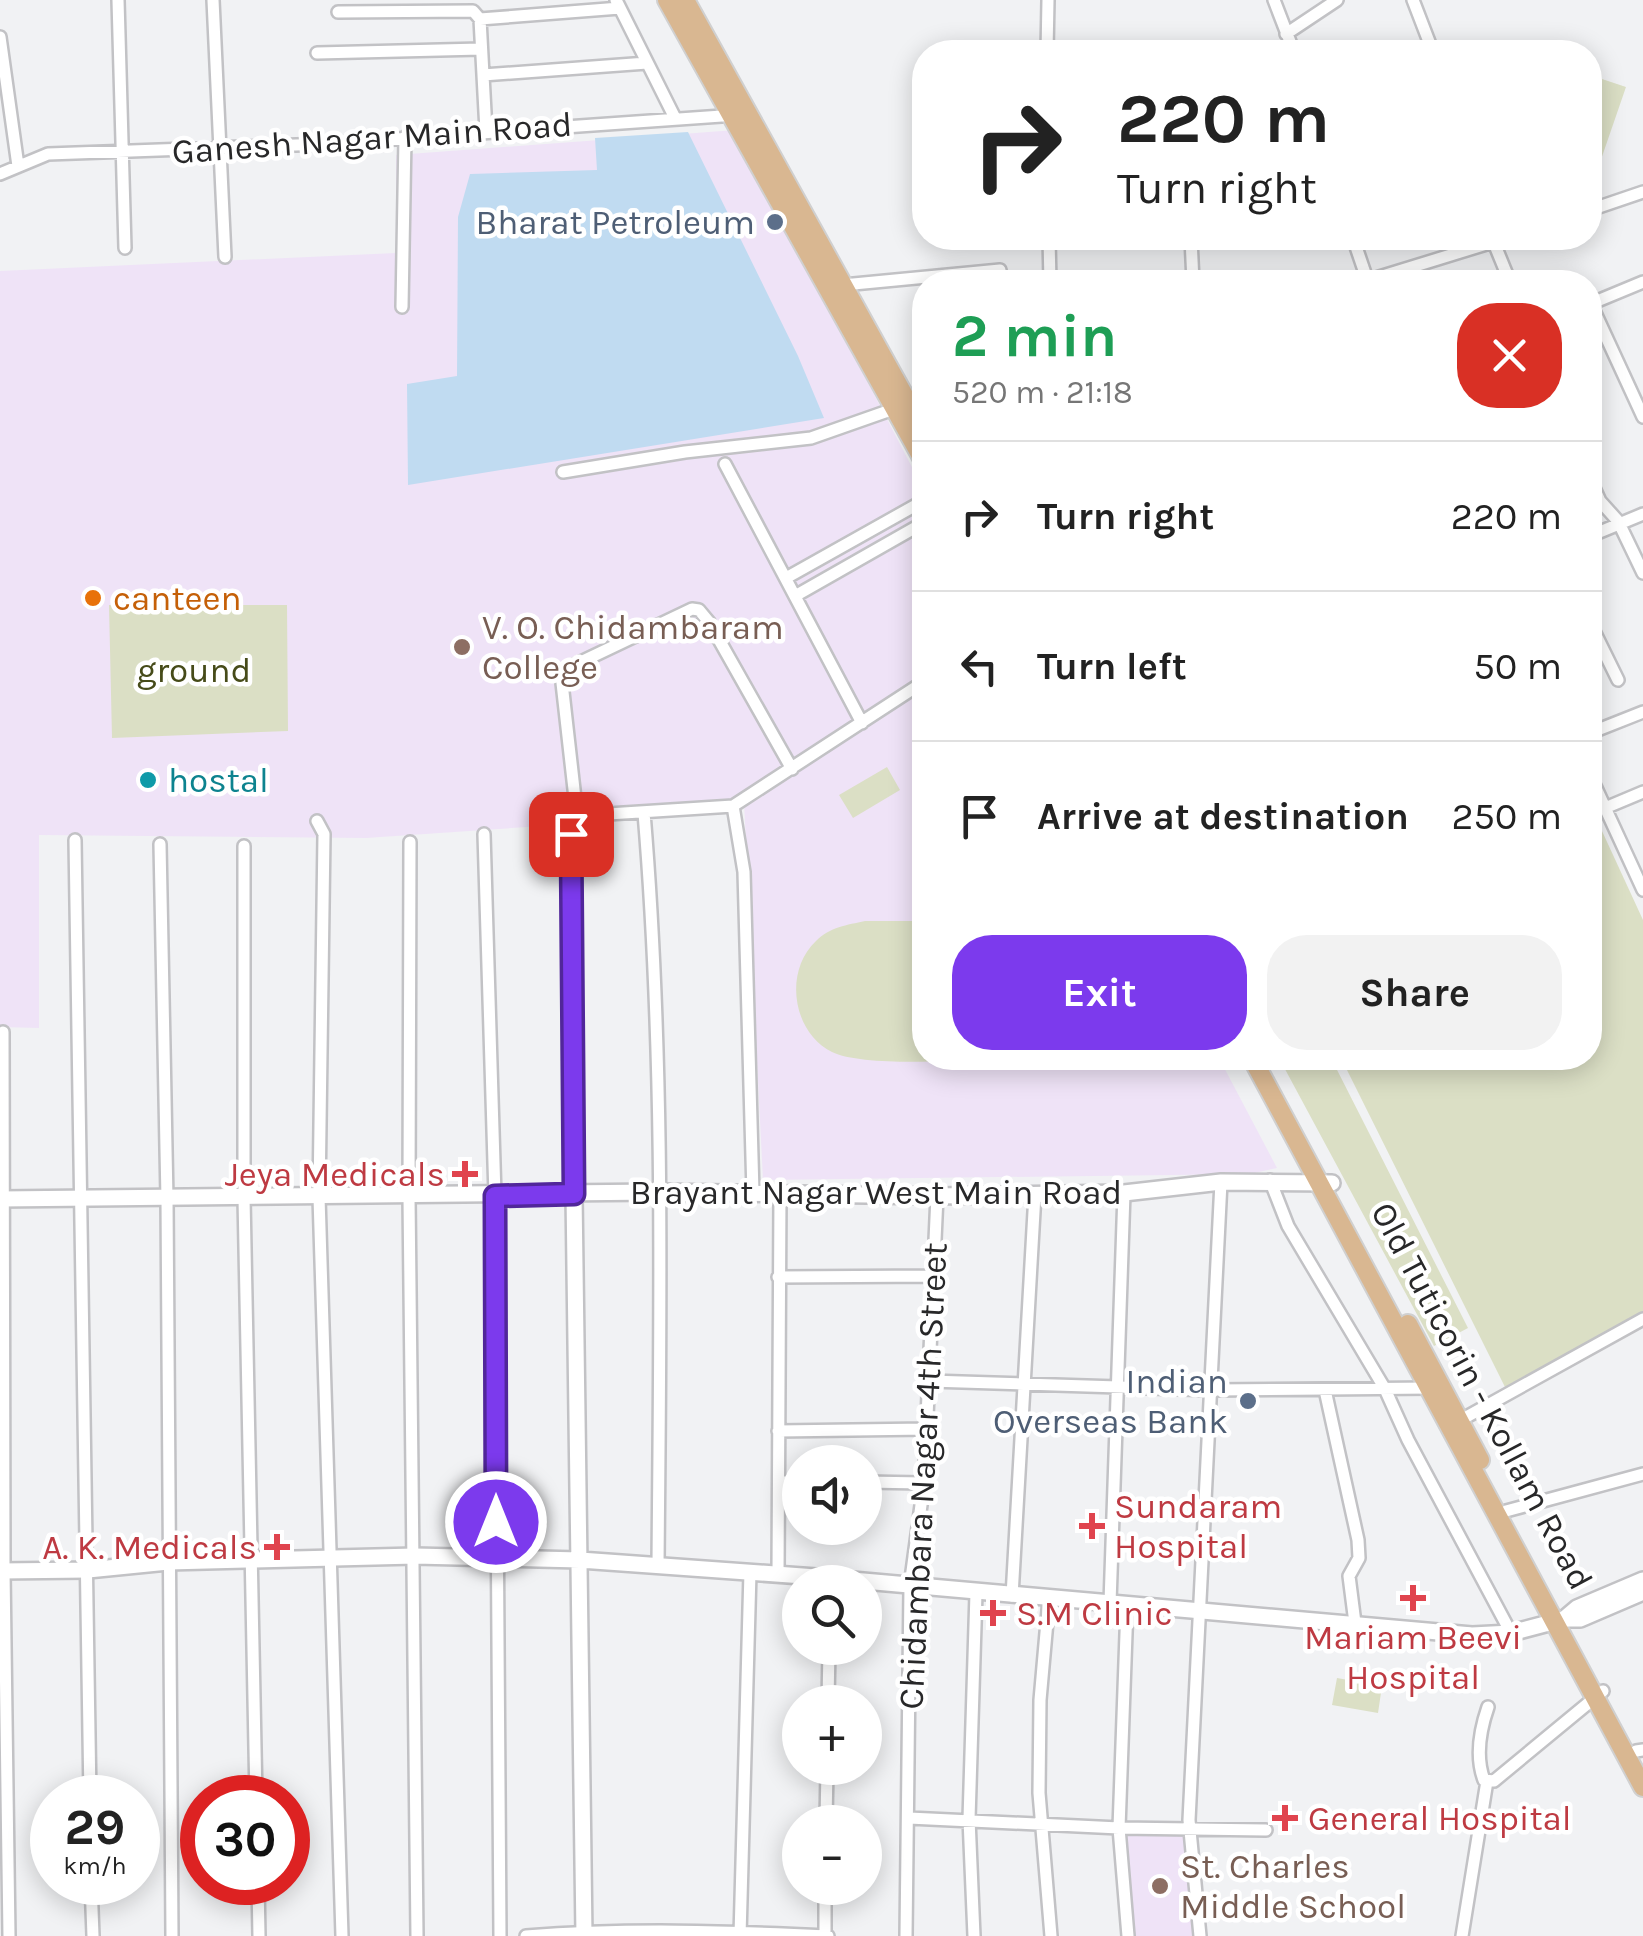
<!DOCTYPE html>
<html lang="en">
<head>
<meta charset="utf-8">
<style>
	body { margin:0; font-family:Karla,sans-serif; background:#f2f2f2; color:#222; height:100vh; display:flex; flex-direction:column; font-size:38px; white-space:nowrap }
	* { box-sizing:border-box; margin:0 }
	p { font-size:32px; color:#767676 }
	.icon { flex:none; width:55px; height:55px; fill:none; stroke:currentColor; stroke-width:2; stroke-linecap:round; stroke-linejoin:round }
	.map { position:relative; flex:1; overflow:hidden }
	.sheet { position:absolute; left:912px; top:270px; width:690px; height:800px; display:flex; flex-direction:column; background:#fff; border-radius:40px; box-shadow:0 5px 25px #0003 }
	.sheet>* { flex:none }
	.hud { position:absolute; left:912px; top:40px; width:690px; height:210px; border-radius:40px; box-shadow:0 5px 25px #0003; background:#fff; color:#222; overflow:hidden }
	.buttons { position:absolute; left:782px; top:1445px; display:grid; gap:20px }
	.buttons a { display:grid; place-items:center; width:100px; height:100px; border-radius:50%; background:#fff; box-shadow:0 5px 25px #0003; font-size:50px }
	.speed { position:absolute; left:30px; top:1775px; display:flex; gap:20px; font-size:50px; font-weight:700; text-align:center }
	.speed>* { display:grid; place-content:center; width:130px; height:130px; border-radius:50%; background:#fff; box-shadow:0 5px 25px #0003; line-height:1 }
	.speed small { font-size:25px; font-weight:400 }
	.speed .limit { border:15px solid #d22; background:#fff; color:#111 }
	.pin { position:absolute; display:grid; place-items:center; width:85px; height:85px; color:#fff; margin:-42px; border-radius:20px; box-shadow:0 5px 15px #0006 }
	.me { position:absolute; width:110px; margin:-55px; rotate:0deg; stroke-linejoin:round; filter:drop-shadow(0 0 8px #0008) }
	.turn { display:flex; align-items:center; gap:35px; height:210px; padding:0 40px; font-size:45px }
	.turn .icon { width:130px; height:130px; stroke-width:2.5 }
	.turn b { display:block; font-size:70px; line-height:85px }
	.round { display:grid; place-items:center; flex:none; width:105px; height:105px; border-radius:40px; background:#f2f2f2 }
	.summary { display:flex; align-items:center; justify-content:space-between; height:170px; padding:0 40px }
	h1 { font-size:60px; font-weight:700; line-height:75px; color:#1e9e55 }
	.action { display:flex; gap:20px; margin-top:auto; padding:20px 40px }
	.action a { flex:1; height:115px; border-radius:40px; background:#7c3aed; color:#fff; font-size:40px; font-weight:700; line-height:115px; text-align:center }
	.action a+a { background:#f2f2f2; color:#222 }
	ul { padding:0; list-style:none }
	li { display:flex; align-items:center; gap:30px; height:150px; padding:0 40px; border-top:2px solid #e0e0e0 }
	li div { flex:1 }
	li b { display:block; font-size:38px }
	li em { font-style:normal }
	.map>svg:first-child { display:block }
</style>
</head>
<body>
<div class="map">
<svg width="1643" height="1936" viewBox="0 0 1643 1936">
	<rect width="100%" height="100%" fill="#f1f2f4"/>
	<path fill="#efe3f7" d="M736,130L925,492V1058H1219L1277,1168L1250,1174L763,1180L744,802L659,818L366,838L39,835V1028L0,1027V271L396,253V155Z
		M1187,1831L1194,1936H1132L1125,1835Z"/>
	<path fill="#dbdfc5" d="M1590,75L1626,87L1596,174L1590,172Z
		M109,605H287L288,731L112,738Z
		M887,767L900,790L853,818L839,795Z
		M1590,805L1643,920V1311L1505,1387L1341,1058H1590Z
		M865,921H925V1058H985C952,1062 860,1066 832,1052C793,1033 783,972 816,941C830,927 847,925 865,921Z
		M1279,1058H1331L1468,1328L1434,1346Z
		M1337,1678L1382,1686L1378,1713L1332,1705Z"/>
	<path fill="#c0dbf1" d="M688,132L798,356L824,418L408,485L407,384L457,376L458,217L470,174L597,170L595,138Z"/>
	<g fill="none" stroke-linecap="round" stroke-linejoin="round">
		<defs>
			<path id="street" d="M118,0L125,248
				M213,0L225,257
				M616,0L675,118
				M1274,0L1294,52
				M1413,0L1433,52
				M338,12L473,11L480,19L620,8
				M480,19L486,131
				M1286,34L1337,0
				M0,37L18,166
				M1047,52L1048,0
				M317,53L481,49
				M483,75L647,63
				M0,174L48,154L324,144L736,115
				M1590,210L1643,192
				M1049,238L1050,282
				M1191,238L1193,282
				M1353,238L1368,282
				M1492,238L1510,282
				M1363,282L1506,238
				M843,285L1000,270
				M1590,304L1643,282
				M1591,304L1643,417
				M402,307L405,137
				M725,464L862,723
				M563,472L685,452L811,438L925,398
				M1590,479L1600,501L1618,521L1643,573
				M1590,536L1643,514
				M786,578L925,500
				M795,596L925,522
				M921,615L925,612
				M1590,623L1618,680
				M1590,733L1643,712
				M1590,775L1643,890
				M733,806L744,872L753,1193
				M1605,808L1643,792
				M644,813C665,1063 660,1314 658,1565
				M577,816L562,683L564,670L692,609L699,610L709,622L792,769
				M317,821L324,834L319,1197L342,1936
				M484,834L495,1196L500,1936
				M75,840L90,1798
				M410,842L409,1197L417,1936
				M160,844L167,1199L172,1936
				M244,846V1198L256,1798
				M3,1032L4,1571L9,1936
				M1270,1180L1288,1226L1385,1389L1408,1440L1511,1633
				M574,1194L569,822L577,816L733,806L925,681
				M778,1277L935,1276
				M930,1381L1213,1390L1432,1388
				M1325,1390L1358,1540L1359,1558L1349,1576L1355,1623
				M1459,1421L1643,1319
				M778,1431L927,1429
				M779,1482H800
				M865,1482L924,1483
				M1506,1511L1643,1474
				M778,1574L780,1193
				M1012,1596L1035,1194
				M1049,1599L1040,1700L1039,1793L1051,1936
				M1110,1603L1124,1193
				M1127,1606L1119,1828L1128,1936
				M828,1702L829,1648
				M1488,1707C1480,1730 1475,1756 1484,1780L1494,1781L1603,1691
				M1636,1751L1643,1750
				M909,1818L1119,1828L1266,1830
				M826,1822L827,1768
				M91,1882L93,1936
				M258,1882L259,1936
				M526,1936C627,1928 727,1931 828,1936
				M740,1936L750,1572
				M825,1936V1888
				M906,1936L910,1586L924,1483L937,1196
				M974,1936L969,1819L976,1593
				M1200,1936L1189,1820L1221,1182
				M1462,1936L1487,1781"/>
			<path id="secondary" d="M574,1194L584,1936
				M0,1199L658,1192L937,1196L1124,1193L1221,1182L1332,1183
				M0,1571L88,1570L168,1562L415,1556L580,1560L830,1578L1472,1635L1511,1633L1564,1619H1580L1643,1592
				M1564,1619L1577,1608L1643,1580"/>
			<path id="primary" d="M667,0L925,463
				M685,0L925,433
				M1252,1058L1643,1787
				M1408,1324L1480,1460"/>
		</defs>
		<use href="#street" stroke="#c2c2c5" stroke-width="16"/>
		<use href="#secondary" stroke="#c2c2c5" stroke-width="20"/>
		<use href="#primary" stroke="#d0d0d0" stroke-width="22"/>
		<use href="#street" stroke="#fff" stroke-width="11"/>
		<use href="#secondary" stroke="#fff" stroke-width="15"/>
		<use href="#primary" stroke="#d9b791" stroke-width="18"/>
	</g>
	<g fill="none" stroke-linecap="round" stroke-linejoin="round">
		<defs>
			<path id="route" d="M496,1522L495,1196L574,1194L571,834"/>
		</defs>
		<use href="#route" stroke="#51269a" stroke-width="25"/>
		<use href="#route" stroke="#7c3aed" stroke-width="18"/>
	</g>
	<g fill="#5c6f8a" stroke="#fff" stroke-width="4">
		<circle cx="775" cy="222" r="10"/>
		<circle cx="1248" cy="1401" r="10"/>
	</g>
	<circle fill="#e8710a" stroke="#fff" stroke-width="4" cx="93" cy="598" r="10"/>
	<g fill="#8d6e63" stroke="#fff" stroke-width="4">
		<circle cx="462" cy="647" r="10"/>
		<circle cx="1160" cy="1886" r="10"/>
	</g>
	<circle fill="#0f9aa8" stroke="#fff" stroke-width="4" cx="148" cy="780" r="10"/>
	<g fill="#e0444e" stroke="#fff" stroke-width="4">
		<path d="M460 1159h10v10h10v10h-10v10h-10v-10h-10v-10h10z"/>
		<path d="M1087 1511h10v10h10v10h-10v10h-10v-10h-10v-10h10z"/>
		<path d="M272 1532h10v10h10v10h-10v10h-10v-10h-10v-10h10z"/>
		<path d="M1408 1583h10v10h10v10h-10v10h-10v-10h-10v-10h10z"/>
		<path d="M988 1598h10v10h10v10h-10v10h-10v-10h-10v-10h10z"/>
		<path d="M1280 1803h10v10h10v10h-10v10h-10v-10h-10v-10h10z"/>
	</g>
	<g text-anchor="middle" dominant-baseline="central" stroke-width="9" stroke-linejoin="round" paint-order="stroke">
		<g font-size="35" fill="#282829" stroke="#fff">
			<text transform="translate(372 138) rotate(-4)">Ganesh Nagar Main Road</text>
			<text x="876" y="1192">Brayant Nagar West Main Road</text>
			<text transform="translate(1482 1396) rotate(62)">Old Tuticorin - Kollam Road</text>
			<text transform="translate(923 1476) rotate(-87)">Chidambara Nagar 4th Street</text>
		</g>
		<g font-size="35" fill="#4e5e75" stroke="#fff" text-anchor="end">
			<text x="755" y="222">Bharat Petroleum</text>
			<text x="1228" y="1381">Indian<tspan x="1228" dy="40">Overseas Bank</tspan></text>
		</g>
		<g font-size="35" fill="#c56008" stroke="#fff" text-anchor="start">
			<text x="113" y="598">canteen</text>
		</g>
		<g font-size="35" fill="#785e54" stroke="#fff" text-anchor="start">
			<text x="482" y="627">V. O. Chidambaram<tspan x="482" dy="40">College</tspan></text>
			<text x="1180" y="1866">St. Charles<tspan x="1180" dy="40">Middle School</tspan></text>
		</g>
		<g font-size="35" fill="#464b19" stroke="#fff">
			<text x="194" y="670">ground</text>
		</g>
		<g font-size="35" fill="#0d838f" stroke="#fff" text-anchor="start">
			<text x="168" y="780">hostal</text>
		</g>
		<g font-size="35" fill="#be3a42" stroke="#fff" text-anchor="start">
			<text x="445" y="1174" text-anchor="end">Jeya Medicals</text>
			<text x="1114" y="1506">Sundaram<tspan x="1114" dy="40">Hospital</tspan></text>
			<text x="257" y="1547" text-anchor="end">A. K. Medicals</text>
			<text x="1016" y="1613">S.M Clinic</text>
			<text x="1413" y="1637" text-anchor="middle">Mariam Beevi<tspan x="1413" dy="40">Hospital</tspan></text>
			<text x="1308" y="1818">General Hospital</text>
		</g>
	</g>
</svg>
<div class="buttons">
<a><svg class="icon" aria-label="sound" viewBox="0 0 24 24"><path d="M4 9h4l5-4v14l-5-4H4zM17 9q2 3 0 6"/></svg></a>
<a><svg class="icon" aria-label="search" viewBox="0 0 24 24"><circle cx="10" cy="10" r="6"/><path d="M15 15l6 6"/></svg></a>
<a>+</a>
<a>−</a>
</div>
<div class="speed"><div>29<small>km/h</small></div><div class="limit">30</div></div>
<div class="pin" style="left:571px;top:834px;background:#d93025"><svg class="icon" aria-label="arrive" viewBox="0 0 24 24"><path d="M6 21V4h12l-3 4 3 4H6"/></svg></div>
<svg class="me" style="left:496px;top:1522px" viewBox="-20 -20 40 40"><circle r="17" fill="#7c3aed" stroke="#fff" stroke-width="3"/><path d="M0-11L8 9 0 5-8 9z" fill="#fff"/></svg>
<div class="hud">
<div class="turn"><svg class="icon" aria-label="right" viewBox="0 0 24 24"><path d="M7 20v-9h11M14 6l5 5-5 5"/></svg><div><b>220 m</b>Turn right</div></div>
</div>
<section class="sheet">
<div class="summary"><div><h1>2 min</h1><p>520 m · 21:18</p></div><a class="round" style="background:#d93025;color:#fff"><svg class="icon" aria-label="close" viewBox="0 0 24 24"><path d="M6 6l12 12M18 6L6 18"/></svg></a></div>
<ul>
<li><svg class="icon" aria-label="right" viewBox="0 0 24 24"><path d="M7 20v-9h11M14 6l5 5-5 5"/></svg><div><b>Turn right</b></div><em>220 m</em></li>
<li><svg class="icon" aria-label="left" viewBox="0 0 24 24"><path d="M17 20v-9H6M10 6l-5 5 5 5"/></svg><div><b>Turn left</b></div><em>50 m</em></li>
<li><svg class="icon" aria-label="arrive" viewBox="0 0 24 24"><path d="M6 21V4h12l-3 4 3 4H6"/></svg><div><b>Arrive at destination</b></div><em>250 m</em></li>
</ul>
<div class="action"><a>Exit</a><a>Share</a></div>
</section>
</div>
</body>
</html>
